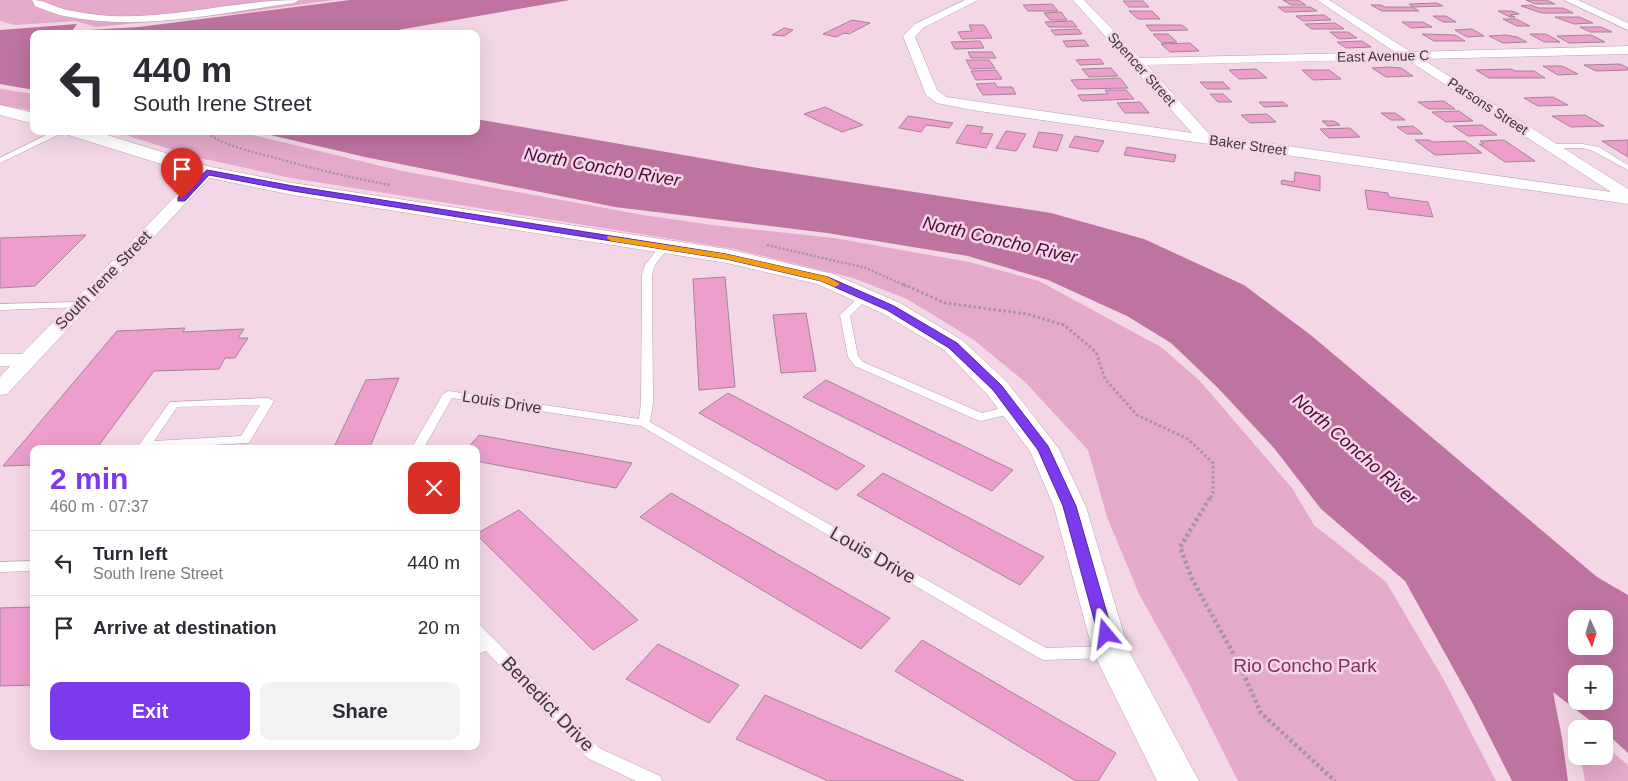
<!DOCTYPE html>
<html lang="en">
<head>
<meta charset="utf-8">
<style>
	body { margin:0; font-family:Arial,sans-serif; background:#f2f2f3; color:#2b2b33; height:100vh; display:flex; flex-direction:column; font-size:19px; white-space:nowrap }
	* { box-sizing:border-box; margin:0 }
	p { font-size:16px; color:#7c7c81 }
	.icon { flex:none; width:28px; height:28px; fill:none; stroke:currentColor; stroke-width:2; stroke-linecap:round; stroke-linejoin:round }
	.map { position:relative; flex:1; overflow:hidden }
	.drawer { position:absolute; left:30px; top:445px; width:450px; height:305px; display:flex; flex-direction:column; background:#fff; border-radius:10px; box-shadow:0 5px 20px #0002 }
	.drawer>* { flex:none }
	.top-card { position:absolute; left:30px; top:30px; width:450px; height:105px; border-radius:10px; box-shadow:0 5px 20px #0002; background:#fff; color:#2b2b33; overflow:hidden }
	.needle { width:32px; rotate:176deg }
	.tools { position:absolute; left:1568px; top:610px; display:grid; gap:10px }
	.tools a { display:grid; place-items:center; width:45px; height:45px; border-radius:10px; background:#fff; box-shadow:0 5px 20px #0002; font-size:25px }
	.pin { position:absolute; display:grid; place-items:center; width:42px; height:42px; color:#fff; margin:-51px -21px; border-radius:50% 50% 50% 0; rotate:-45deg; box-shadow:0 0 5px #0007 }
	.pin .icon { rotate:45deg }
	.me { position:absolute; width:55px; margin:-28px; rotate:344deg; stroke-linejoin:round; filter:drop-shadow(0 0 4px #0008) }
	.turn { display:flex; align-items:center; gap:18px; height:105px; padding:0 20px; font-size:22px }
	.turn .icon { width:65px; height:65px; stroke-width:2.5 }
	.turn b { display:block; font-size:35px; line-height:42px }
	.round { display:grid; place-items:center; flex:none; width:52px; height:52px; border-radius:10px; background:#f2f2f3 }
	.summary { display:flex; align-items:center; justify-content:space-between; height:85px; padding:0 20px }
	h1 { font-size:30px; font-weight:800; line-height:38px; color:#7c3aed }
	.cta { display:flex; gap:10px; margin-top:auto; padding:10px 20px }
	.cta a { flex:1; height:58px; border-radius:10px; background:#7c3aed; color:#fff; font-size:20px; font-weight:800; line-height:58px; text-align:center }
	.cta a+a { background:#f2f2f3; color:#2b2b33 }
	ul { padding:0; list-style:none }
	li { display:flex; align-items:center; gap:15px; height:65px; padding:0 20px; border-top:1px solid #e1e1e2 }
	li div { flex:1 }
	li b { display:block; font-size:19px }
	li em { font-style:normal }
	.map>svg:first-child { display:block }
</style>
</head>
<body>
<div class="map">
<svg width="1628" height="781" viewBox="0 0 1628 781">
	<rect width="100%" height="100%" fill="#f4d7e7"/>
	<path fill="#e4a9cb" d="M0,0H334L233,14L96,27L75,21L15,25L0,21Z
		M0,89L34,94V111L0,105Z
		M113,131H236L402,171L643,215L712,225L834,238L969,262L1039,281L1161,347L1200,381L1225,410L1292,488L1314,525L1386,582L1444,680L1496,781H1238L1187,680L1139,594L1107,517L1088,450L1025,382L974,340L907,299L853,278L734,249L291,178L195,157Z
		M1604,745L1628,765V781H1585L1580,756H1604Z"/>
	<path fill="#be73a0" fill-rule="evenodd" d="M350,0H570L375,34H34V90L0,84V30L77,24L72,31L139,27Z
		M476,119L758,168L1051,213L1144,239L1244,285L1312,336L1597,577L1628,595V753L1604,731V729H1601L1553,692L1562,738L1568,781H1512L1473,704L1405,581L1321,509L1274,448L1217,387L1171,343L1127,316L1048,280L968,256L827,233L615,207L365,157L253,131H476ZM1576,619H1604V646H1576ZM1576,674H1604V701H1576Z"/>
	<path fill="#ed9ecd" stroke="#a18695" d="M1283,0H1298L1306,5H1291Z
		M1526,0H1546L1555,4H1535Z
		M1123,1H1143L1149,7H1129Z
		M1437,3L1443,6L1414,7L1409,4Z
		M1052,4L1058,11H1028L1023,5Z
		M1371,5H1381L1385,7H1412L1419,11H1382Z
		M1531,5L1538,8H1563L1573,13H1542L1521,6Z
		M1278,7H1310L1317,11L1285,12Z
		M1129,11H1152L1160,19H1138Z
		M1498,11H1512L1519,14L1510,15L1515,17H1510Z
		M1061,12L1067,20H1050L1044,13Z
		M1324,15L1331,20L1303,21L1296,16Z
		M1433,16H1446L1456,22H1443Z
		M1555,17H1579L1593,23L1574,24Z
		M1503,19H1516L1530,26H1517Z
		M852,20L870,23L849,34L844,33L836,37L823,34Z
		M1072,21L1077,27H1049L1045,22Z
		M1402,22H1423L1432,27L1411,28Z
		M1335,23L1344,29H1312L1305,24Z
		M969,25H984L992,38L962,39L958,32L972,31Z
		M1146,25H1182L1188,30L1151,31Z
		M1580,27H1601L1612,32H1590Z
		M784,28L793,30L784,36L772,35Z
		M1078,29L1082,34L1055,35L1051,30Z
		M1472,29L1484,36L1467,37L1455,30Z
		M1330,32H1348L1357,38L1339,39Z
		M1153,34H1168L1177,42L1162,43Z
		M1422,34L1455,35L1465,41H1434Z
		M1530,34H1546L1560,42H1544Z
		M1506,35L1517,37L1527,42L1503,43L1489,36Z
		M1591,35L1605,42L1569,43L1557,36Z
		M1084,40L1089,46L1067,47L1063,41Z
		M980,41L984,48L955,49L951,42Z
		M1362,41L1371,47L1346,48L1337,42Z
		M1190,43L1199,51L1170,52L1161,44Z
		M968,52H992L996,58H971Z
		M1100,59L1104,64L1080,65L1076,60Z
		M966,60H989L995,68L971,69Z
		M1620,64L1628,68V70L1596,71L1584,65Z
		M1543,66H1562L1578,74L1558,75Z
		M1389,67L1401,68L1413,76L1386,77L1372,68Z
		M1111,68L1118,76L1089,77L1082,69Z
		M1256,69L1267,78L1239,79L1229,70Z
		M1511,69L1515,71H1534L1545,78H1489L1476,70Z
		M996,70L1002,79L976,80L971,71Z
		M1302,70H1329L1341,79L1313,80Z
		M1120,78L1128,88L1078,89L1071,80Z
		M1200,82H1223L1230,89H1207Z
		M995,83L997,87H1012L1016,94L983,95L976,84Z
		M1105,90H1126L1134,99L1082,101L1078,95L1108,94Z
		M1210,94H1223L1232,102H1218Z
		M1553,97L1568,105L1538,106L1524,98Z
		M1444,101L1455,109H1429L1418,102Z
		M1140,102L1149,113H1125L1117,103Z
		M1259,102H1283L1288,106L1264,107Z
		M825,107L863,125L842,132L804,114Z
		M1459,111L1473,121L1446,122L1432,112Z
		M1381,113H1395L1405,120H1391Z
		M1267,114L1276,122L1250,123L1241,115Z
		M1585,115L1604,126L1571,127L1552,116Z
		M908,116L953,123L949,128L926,125L921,132L899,128Z
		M1322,121H1334L1340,125L1328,126Z
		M967,125L983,127L980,133L993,134L986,148L956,143Z
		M1482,125L1497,135L1468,136L1453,126Z
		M1413,126L1423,134H1407L1397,127Z
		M1350,128L1360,137L1329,138L1320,129Z
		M1006,131L1026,134L1016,151L996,148Z
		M1039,132L1063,135L1057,151L1033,147Z
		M1075,136L1104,141L1098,152L1069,147Z
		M1415,140H1429L1433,142L1465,141L1482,153L1435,155Z
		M1504,140L1535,161L1505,162L1479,144H1484L1480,141Z
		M1628,140V157L1602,141Z
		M1127,147L1176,155L1174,162L1124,155Z
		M1295,172L1320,176V191L1281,184L1282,180L1294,182Z
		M1365,190L1388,193L1389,197L1428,202L1433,217L1368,209Z
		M86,235L35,286L0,288V238Z
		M725,277L735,387L699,390L693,279Z
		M806,313L816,371L781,373L773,315Z
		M185,328L183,332L244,329L238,338H248L235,358H225L219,369L154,371L96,449H34V465L3,466L117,331Z
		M399,378L369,449H333L366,380Z
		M826,380L1013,470L992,491L803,397Z
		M728,393L865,466L837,490L699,413Z
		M479,435L632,463L616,488L476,461V449H467Z
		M883,473L1044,557L1020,585L857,495Z
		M671,493L890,618L861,649L640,517Z
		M519,510L638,620L593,650L476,534Z
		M34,607V685L0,686V608Z
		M922,640L1116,753L1098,781H1076L895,671Z
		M658,644L739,685L709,723L626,679Z
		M765,695L964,781H828L736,739Z"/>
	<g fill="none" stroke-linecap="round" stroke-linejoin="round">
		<defs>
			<path id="lane" d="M54,131H66L0,163V158Z
				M1547,144H1583L1599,147L1628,165V170L1593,151L1583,148H1550L1546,146Z
				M664,244L669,247L655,265L652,275L653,403L650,422L1046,648L1109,646L1114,648L1117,652L1114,656L1109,658L1044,660L1039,658L641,426L452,398L423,449H411L443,394L449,391L639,419L641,403L642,275L645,265L661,245Z
				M864,294L869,297L850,316L858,356L863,362L982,413L1014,405L1018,406L1020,409L1018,412L981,421L977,420L855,366L848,357L840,315L861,295Z
				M79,302L84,305L83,307L0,310V304Z
				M268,398L274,401L249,443L136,449L170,402ZM260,405L241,436L154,441L177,407Z
				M34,561V571L0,572V562Z
				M476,624L481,626L494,639L599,748L660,776L662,781H636L587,758L486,651L476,655V642H478Z"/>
			<path id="street" d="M32,0C45,0 54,7 67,10C81,13 96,15 109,16C173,19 236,0 299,0L294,3C219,13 140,32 64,16C55,14 45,10 35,6Z
				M965,0H978L923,28L915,37L937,90L946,97L1192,133L1073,0H1084L1140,58L1395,52L1317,0H1329L1411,52L1628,46V54L1422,59L1628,189V204L972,110L937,103L926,95L903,36L915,24ZM1406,59L1611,192L1210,135L1147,65Z
				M1564,0H1578L1628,23V30Z
				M207,167L212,169L215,172L212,175L7,394L0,395V377L10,366H0V354H22L202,169Z"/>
			<path id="secondary" d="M0,105L34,113V124L0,115Z
				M65,131H94L211,167L293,183L727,249L833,274L900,303L962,340L1007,382L1059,449L1086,507L1129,651L1199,781H1157L1093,652L1054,507L1030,451L987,394L944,350L882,313L817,284L727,263L293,195L200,176L68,135Z"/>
		</defs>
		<use href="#lane" stroke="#bb9fae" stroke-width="1"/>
		<use href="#street" stroke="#bb9fae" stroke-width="1"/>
		<use href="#secondary" stroke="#bb9fae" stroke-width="1"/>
		<path stroke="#a9939f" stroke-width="2.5" stroke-dasharray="2 2" stroke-linecap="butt" d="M204,131C224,146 253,152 276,158C314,169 352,178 390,185
			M767,245L866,268L906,286"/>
		<path stroke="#a9939f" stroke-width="3" stroke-dasharray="2.5 2.5" stroke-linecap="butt" d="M903,284L945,303L1027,314L1064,325L1096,352L1105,379L1137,415L1188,439L1213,463V494L1210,499"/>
		<path stroke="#a9939f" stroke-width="4.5" stroke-dasharray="3 3" stroke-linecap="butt" d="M1210,498L1180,547L1192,579L1238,662L1261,713L1335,781"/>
		<use href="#lane" fill="#fff" fill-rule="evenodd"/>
		<use href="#street" fill="#fff" fill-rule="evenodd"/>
		<use href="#secondary" fill="#fff" fill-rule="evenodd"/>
	</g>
	<path fill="#7c3aed" stroke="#51269a" d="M207,170L293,186L726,254L828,277L894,306L957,343L1001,385L1048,446L1076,506L1113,634L1111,638L1106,640L1100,638L1098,634L1063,506L1038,450L993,390L949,348L887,310L821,281L726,259L293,191L209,175L185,201H178V197Z"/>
	<path fill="#f59e0b" d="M608,236L726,254L828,277L840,284L835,287L821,281L726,259L611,241L607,238Z"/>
	<g text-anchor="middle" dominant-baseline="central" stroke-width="5" stroke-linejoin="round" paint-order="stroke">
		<g font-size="14" fill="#3f343a" stroke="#f4d7e7">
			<text transform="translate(1383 56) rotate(-1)">East Avenue C</text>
			<text transform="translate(1142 69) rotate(48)">Spencer Street</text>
			<text transform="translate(1488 106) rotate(33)">Parsons Street</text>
			<text transform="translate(1248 145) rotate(8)">Baker Street</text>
		</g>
		<g font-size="16" fill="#3f343a" stroke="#f4d7e7">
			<text transform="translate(103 280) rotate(-46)">South Irene Street</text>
			<text transform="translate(502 402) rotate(9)">Louis Drive</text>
		</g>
		<g font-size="18" font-style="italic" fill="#4e0839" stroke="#f4d7e7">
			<text transform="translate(602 167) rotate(10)">North Concho River</text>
			<text transform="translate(1000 240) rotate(13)">North Concho River</text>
			<text transform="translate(1355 449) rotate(41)">North Concho River</text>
		</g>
		<g font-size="19" fill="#3f343a" stroke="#f4d7e7">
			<text transform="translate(873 555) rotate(30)">Louis Drive</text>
			<text transform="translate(548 704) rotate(46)">Benedict Drive</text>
		</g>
		<g font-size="19" fill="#852b67" stroke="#f4d7e7">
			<text x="1305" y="665">Rio Concho Park</text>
		</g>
	</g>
</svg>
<div class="tools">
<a><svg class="needle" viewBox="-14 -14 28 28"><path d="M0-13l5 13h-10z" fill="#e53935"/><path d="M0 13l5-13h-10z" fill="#7c7c81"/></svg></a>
<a>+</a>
<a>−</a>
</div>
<div class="pin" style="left:182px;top:199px;background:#d93025"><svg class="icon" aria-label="arrive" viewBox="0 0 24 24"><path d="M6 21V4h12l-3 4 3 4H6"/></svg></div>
<svg class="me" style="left:1106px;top:634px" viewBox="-20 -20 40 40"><path d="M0-17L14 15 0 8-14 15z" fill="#7c3aed" stroke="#fff" stroke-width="4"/></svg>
<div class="top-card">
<div class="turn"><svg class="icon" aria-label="left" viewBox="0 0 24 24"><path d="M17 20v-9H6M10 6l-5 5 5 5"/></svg><div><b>440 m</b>South Irene Street</div></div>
</div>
<section class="drawer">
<div class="summary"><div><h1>2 min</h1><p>460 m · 07:37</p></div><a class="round" style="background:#d93025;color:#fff"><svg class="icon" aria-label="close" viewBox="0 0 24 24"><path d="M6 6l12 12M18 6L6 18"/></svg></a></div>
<ul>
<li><svg class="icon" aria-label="left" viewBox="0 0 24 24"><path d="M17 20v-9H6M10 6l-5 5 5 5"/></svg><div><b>Turn left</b><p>South Irene Street</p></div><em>440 m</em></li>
<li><svg class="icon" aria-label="arrive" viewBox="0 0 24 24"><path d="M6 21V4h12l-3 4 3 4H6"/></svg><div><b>Arrive at destination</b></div><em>20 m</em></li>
</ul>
<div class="cta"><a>Exit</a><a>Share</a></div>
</section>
</div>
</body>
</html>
